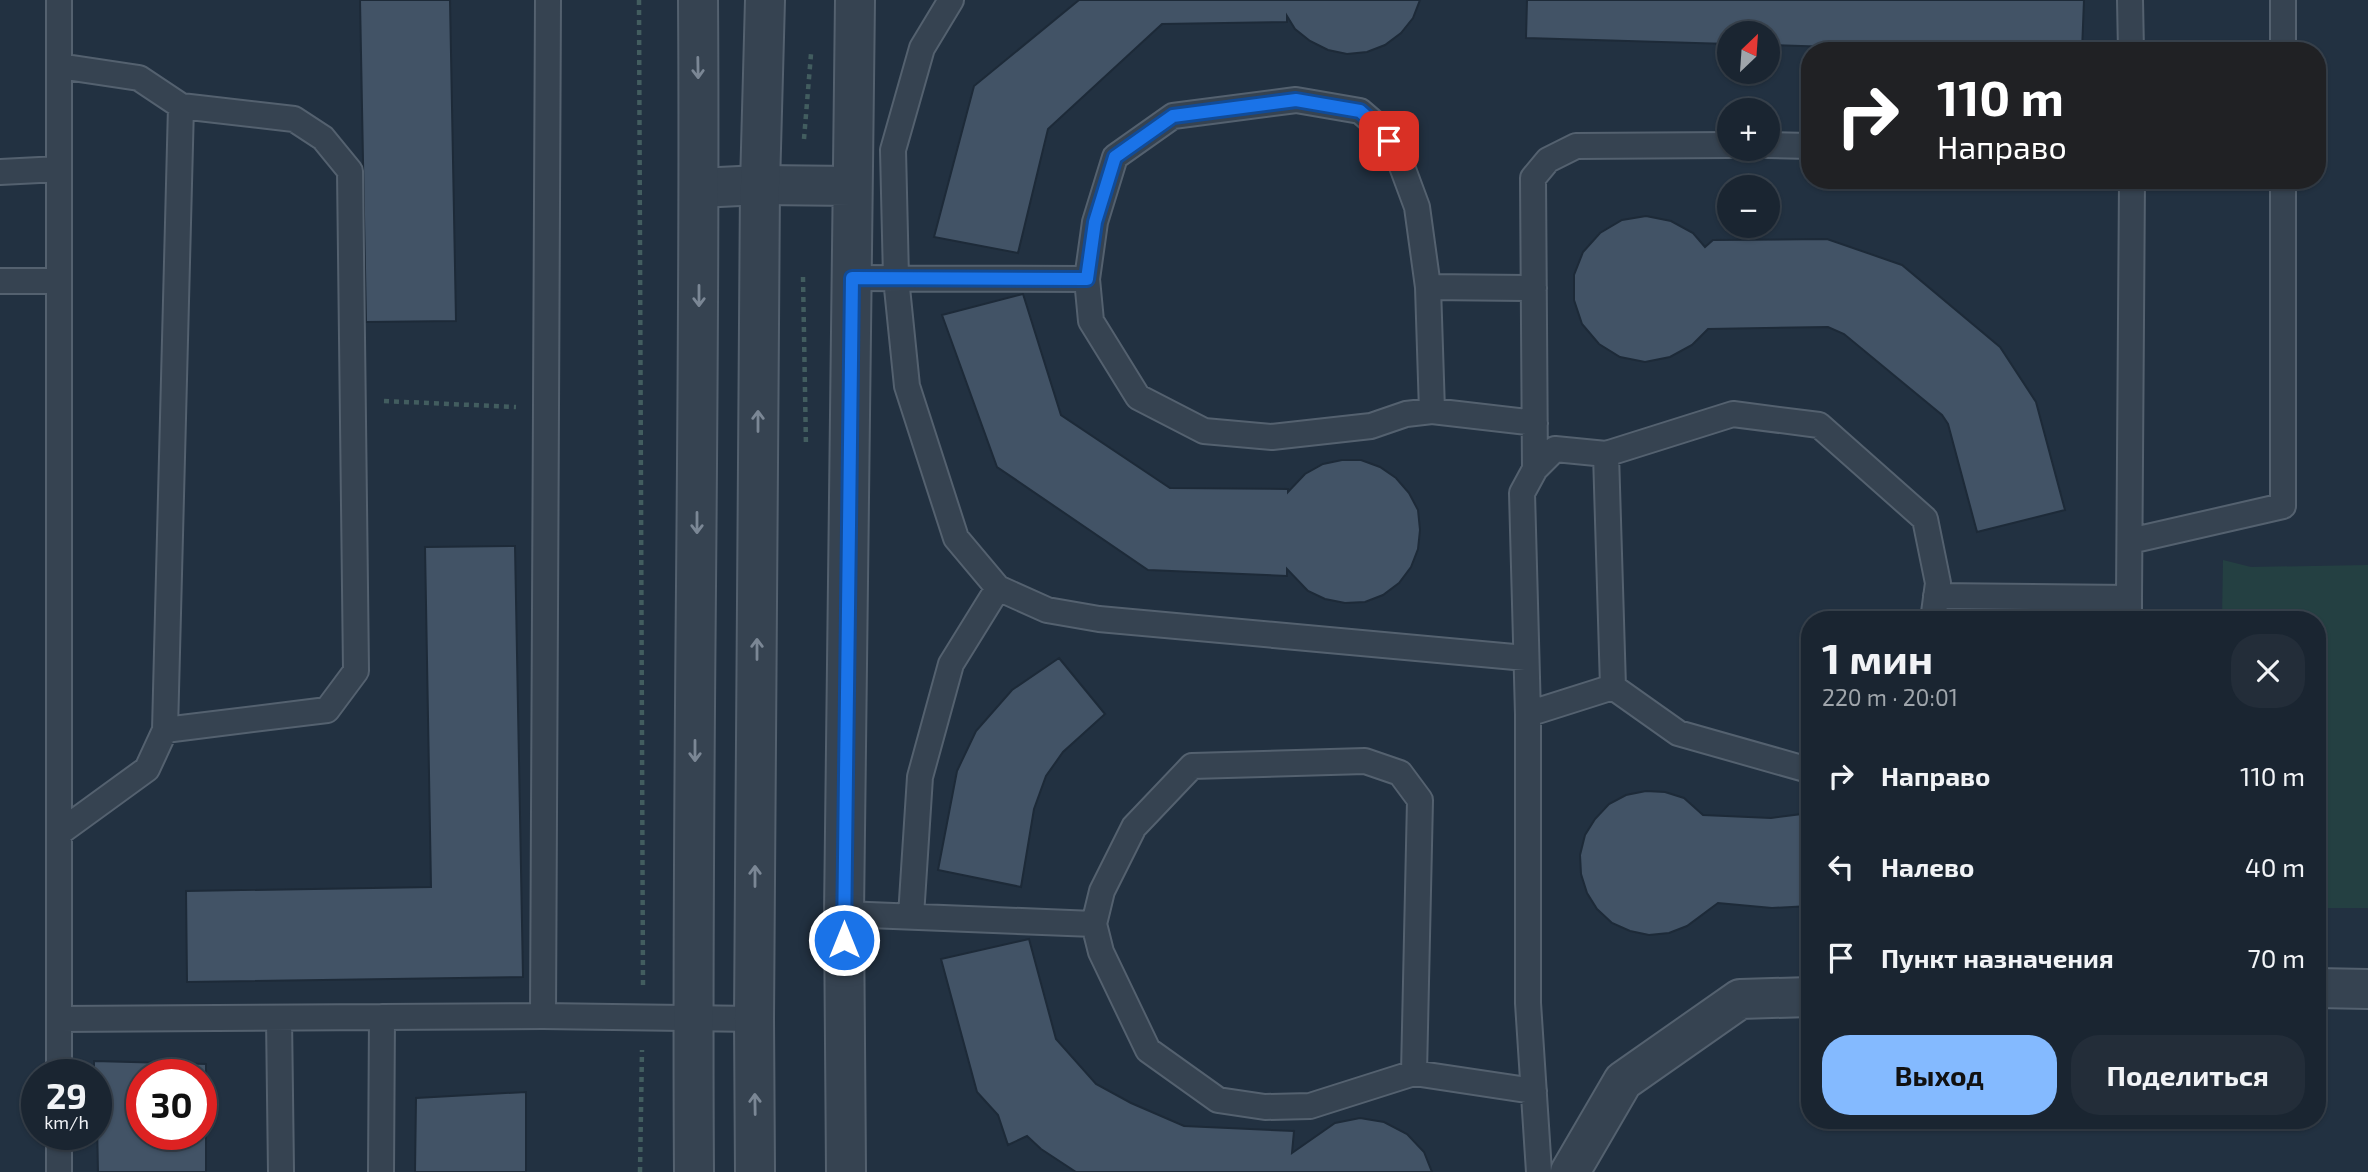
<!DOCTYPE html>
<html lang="ru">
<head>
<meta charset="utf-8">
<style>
	body { margin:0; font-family:"Exo 2",sans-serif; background:#232d39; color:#f1f3f6; height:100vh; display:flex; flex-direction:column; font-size:26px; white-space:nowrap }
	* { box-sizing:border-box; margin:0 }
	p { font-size:23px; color:#9fa5ab }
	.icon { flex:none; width:38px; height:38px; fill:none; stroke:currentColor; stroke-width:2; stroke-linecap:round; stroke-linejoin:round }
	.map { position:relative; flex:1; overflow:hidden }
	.details { position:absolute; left:1801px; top:611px; width:525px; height:518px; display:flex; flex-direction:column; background:#1a2531; border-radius:28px; box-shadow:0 2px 5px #0004,0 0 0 2px #38424d }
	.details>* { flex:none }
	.guide { position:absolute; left:1801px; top:42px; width:525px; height:147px; border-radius:28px; box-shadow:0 2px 5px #0004,0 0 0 2px #38424d; background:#202124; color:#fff; overflow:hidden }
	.needle { width:46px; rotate:25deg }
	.tools { position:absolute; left:1717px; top:21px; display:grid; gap:14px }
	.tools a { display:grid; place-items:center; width:63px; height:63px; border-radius:50%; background:#1a2531; box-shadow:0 2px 5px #0004,0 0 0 2px #38424d; font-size:35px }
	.speed { position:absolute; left:21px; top:1059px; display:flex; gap:14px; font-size:35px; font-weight:700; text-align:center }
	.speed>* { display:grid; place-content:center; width:91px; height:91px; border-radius:50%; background:#1a2531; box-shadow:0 2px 5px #0004,0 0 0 2px #38424d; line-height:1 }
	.speed small { font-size:18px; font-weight:400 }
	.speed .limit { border:10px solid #d22; background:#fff; color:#111 }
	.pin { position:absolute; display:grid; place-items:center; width:60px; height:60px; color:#fff; margin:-30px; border-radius:14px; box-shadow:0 4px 10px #0006 }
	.me { position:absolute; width:77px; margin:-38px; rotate:0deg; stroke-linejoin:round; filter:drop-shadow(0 0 5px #0008) }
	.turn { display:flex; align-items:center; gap:24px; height:147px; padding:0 21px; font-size:32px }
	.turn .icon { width:91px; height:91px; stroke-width:2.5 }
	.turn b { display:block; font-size:49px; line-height:60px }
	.round { display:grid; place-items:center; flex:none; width:74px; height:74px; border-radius:28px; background:#232d39 }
	.summary { display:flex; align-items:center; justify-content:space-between; height:119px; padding:0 21px }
	h1 { font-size:42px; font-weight:700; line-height:52px }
	.button { display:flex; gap:14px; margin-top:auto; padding:14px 21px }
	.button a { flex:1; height:80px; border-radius:28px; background:#84baff; color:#111; font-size:28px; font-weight:700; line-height:80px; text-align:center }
	.button a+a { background:#232d39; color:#f1f3f6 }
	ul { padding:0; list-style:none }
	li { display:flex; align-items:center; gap:21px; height:91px; padding:0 21px }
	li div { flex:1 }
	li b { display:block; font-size:26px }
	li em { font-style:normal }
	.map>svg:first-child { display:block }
</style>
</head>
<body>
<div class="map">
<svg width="2368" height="1172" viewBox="0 0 2368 1172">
	<rect width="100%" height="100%" fill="#223141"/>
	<path fill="#244042" d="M2223,560L2251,567L2368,565V908H2317V620L2222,619Z"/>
	<path fill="#425366" stroke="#1d2a38" stroke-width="2" fill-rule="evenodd" d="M360,0H450L456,321L366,322Z
		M1079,0H1420L1413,18L1401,33L1385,45L1367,52L1347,54L1328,50L1310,41L1295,29L1287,16V22L1162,24L1048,129L1018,253L934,237L974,86Z
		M1527,0H2084L2082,51H1955L1768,45V33H1729V44L1526,38Z
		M1646,216L1671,221L1693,233L1705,247L1713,240L1827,239L1902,265L2000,347L2036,402L2065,510L1977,532L1948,424L1942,415L1844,334L1828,327L1708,329L1692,345L1670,357L1645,362L1620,357L1599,344L1582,324L1574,300V275L1583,252L1600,233L1622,220Z
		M1023,294L1061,415L1170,488L1288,489V492L1305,474L1323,464L1342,460H1361L1380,467L1396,478L1409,493L1418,510L1420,530L1418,549L1411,567L1399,583L1383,595L1365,602L1345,603L1325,599L1308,591L1287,569V576L1148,570L997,467L942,315Z
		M515,546L523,977L187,982L186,891L431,887L425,547Z
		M1982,610L2036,620H1980Z
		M1059,658L1105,714L1063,752L1046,776L1034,809L1021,887L938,870L957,771L976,731L1012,690Z
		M1646,791L1665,792L1684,798L1703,815L1771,818L1810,813V906L1772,908L1718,903L1687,926L1669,933L1649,935L1630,931L1612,923L1597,909L1587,893L1581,874L1580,855L1585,835L1595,819L1609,804L1626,795Z
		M1029,939L1056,1039L1096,1084L1131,1103L1184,1126L1294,1131L1292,1153L1335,1123L1360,1118L1384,1122L1407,1134L1424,1152L1432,1172H1076L1041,1149L1027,1136L1008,1145L998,1115L977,1092L941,959Z
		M94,1061L206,1064V1172H98L96,1074H94ZM142,1074H201V1134H142Z
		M526,1092V1172H415L416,1098Z"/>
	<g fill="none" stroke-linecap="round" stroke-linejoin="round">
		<defs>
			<path id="service" d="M951,0L922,48L893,150L896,278L907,386L956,538L998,588L1047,610L1099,619L1526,658
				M2130,0L2131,51
				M2283,0V51
				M1768,145L1810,146
				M0,172L59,169
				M852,278L1087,279
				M0,281H59
				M1428,287L1432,411
				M1534,288L1428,287L1417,207L1397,153L1381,129L1360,111L1296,100L1173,116L1115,157L1095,222L1087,279L1091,321L1138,397L1204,431L1272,437L1371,426L1406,414L1432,411L1535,423
				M1606,454L1613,687
				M1535,469L1533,178L1548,160L1576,146L1729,145
				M2130,541L2283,506V180
				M1936,596L2129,598V620
				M2129,598L2132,180
				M1613,687L1678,733L1805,769L1810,767
				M1528,714L1613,687
				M165,730L327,710L356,671L350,171L323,138L294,119L181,106
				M59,833L147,769L165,730L181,106L139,78L59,66
				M844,914L1094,924
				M911,916L920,777L951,664L998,588
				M543,1016L548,0
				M279,1018L281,1172
				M59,1019L543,1016L754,1019
				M1414,1073L1420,800L1400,773L1365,761L1192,766L1134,827L1102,891L1094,924L1101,952L1148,1050L1218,1100L1265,1107L1310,1106L1414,1073L1534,1091
				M59,1074V0
				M59,1172V1134
				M381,1172L382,1017
				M1539,1172L1528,1003V714L1522,493L1535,469L1555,449L1606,454L1733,414L1819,425L1925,519L1938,583L1933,620"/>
			<path id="minor" d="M699,188L760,185L852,186
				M2317,988L2368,989
				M846,1172L844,914L855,0
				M1570,1172L1623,1081L1740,999L1810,997"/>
			<path id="tertiary" d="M694,1172C691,781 701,391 698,0
				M755,1172L754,1019L760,185L765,0"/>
		</defs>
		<use href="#service" stroke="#54616f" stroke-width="28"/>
		<use href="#minor" stroke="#54616f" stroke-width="42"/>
		<use href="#tertiary" stroke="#54616f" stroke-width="42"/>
		<path stroke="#425d5f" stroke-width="4.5" stroke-dasharray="5 5" stroke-linecap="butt" d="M639,0L643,986
			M804,139L811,54
			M803,277L806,447
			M384,401L516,407
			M640,1172L642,1050"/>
		<use href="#service" stroke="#364351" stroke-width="24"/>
		<use href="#minor" stroke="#364351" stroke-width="38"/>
		<use href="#tertiary" stroke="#364351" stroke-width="38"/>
	</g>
	<defs><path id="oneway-shaft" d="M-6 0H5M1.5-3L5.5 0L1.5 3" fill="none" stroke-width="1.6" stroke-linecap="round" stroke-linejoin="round" transform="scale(1.75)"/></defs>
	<g stroke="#7b8795">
		<use href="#oneway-shaft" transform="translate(698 68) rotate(89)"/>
		<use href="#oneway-shaft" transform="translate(699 296) rotate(90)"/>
		<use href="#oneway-shaft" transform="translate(758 421) rotate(-90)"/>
		<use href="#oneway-shaft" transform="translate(697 523) rotate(90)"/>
		<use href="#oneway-shaft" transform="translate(757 649) rotate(-90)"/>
		<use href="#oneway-shaft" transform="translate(695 751) rotate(90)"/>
		<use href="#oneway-shaft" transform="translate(755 876) rotate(-90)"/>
		<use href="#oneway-shaft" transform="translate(755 1104) rotate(-91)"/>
	</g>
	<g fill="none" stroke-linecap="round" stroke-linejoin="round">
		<defs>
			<path id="route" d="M844,940L852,278L1087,279L1095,222L1115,157L1173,116L1296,100L1360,111L1381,130L1389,141"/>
		</defs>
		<use href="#route" stroke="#114b97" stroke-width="18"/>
		<use href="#route" stroke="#1a73e8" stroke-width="12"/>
	</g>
</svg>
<div class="tools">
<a><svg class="needle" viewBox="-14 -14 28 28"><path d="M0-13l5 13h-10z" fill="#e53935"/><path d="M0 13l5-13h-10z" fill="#9fa5ab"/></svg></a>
<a>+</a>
<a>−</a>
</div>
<div class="speed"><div>29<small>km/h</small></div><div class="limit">30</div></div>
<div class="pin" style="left:1389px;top:141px;background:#d93025"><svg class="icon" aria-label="arrive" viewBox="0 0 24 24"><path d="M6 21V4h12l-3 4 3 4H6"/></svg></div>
<svg class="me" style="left:844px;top:940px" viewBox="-20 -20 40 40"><circle r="17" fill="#1a73e8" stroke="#fff" stroke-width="3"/><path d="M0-11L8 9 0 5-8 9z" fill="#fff"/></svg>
<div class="guide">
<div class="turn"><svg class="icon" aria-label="right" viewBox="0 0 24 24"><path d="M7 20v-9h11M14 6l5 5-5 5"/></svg><div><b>110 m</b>Направо</div></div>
</div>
<section class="details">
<div class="summary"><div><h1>1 мин</h1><p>220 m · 20:01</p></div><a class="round"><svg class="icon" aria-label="close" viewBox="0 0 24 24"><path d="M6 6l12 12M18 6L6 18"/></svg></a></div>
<ul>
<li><svg class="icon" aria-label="right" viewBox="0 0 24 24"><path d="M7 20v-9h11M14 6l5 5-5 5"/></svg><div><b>Направо</b></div><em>110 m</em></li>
<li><svg class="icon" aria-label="left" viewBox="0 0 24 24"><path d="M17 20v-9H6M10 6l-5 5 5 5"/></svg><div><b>Налево</b></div><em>40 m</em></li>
<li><svg class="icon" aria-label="arrive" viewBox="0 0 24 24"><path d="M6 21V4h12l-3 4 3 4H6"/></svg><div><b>Пункт назначения</b></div><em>70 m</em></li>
</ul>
<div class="button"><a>Выход</a><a>Поделиться</a></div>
</section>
</div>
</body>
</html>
